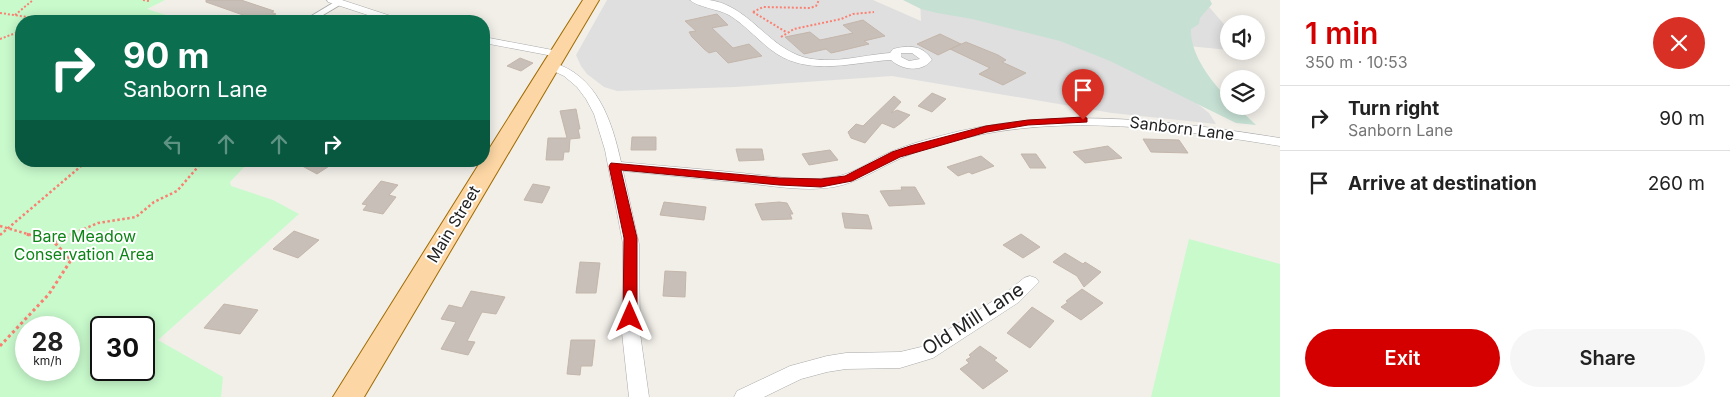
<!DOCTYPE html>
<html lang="en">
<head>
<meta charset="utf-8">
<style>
	body { margin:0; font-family:Inter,sans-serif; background:#f6f6f6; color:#222; height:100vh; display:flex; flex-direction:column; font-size:19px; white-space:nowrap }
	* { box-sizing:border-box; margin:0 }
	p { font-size:16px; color:#767676 }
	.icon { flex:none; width:28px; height:28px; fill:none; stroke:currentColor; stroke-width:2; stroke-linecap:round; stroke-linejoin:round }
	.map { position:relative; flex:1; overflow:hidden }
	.panel { display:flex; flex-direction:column; background:#fff; width:450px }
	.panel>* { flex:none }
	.guide { position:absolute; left:15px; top:15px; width:475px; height:152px; border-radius:20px; box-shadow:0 2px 12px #0003; background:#0b6e4f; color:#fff; overflow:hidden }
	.tools { position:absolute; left:1220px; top:15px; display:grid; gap:10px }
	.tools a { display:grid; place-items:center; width:45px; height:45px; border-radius:50%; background:#fff; box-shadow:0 2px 12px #0003; font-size:25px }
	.speed { position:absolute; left:15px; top:316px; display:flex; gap:10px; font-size:25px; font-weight:700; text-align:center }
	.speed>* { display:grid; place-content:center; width:65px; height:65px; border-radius:50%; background:#fff; box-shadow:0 2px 12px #0003; line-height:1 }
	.speed small { font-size:12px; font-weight:400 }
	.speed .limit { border:2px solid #111; border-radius:8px; background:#fff; color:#111 }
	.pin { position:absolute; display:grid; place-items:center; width:42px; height:42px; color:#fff; margin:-51px -21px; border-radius:50% 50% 50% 0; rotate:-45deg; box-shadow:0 0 5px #0007 }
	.pin .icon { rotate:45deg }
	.me { position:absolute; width:55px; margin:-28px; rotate:0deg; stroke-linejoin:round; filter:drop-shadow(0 0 4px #0008) }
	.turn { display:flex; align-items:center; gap:18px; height:105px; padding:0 25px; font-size:22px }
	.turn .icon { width:65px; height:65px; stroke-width:2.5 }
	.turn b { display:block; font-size:35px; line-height:42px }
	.lanes { display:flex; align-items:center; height:48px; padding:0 25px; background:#0003; justify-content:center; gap:25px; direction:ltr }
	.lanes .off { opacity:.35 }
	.round { display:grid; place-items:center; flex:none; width:52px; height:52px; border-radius:26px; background:#f6f6f6 }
	.overview { display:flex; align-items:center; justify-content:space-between; height:85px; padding:0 25px }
	h1 { font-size:30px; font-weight:600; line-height:38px; color:#d40000 }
	.button { display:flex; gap:10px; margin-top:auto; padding:10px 25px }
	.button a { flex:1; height:58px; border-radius:30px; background:#d40000; color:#fff; font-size:20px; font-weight:600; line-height:58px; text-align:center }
	.button a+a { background:#f6f6f6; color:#222 }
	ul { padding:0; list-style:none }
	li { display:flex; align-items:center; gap:15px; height:65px; padding:0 25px; border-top:1px solid #e0e0e0 }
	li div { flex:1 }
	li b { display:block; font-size:19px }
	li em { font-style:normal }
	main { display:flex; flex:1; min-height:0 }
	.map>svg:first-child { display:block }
</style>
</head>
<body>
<main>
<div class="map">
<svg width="1280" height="397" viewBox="0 0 1280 397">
	<rect width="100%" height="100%" fill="#f2efe9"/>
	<path fill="#e0dfdf" d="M607,0H873L921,21L920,0H1203L1229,30V50L1157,43L1165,78L1209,113L1216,124L1112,113L892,76L735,87L617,91L604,87L587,74L581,66L576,55Z"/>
	<path fill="#c6e0d4" d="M903,0H1210L1212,4L1200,18L1199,24L1191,29C1190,54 1211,82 1229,99V106H1236L1256,125L1236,123L1110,61L1060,41L972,19L937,13L921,9Z"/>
	<path fill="#c8facc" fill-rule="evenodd" d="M0,0H165L147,9L185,21H21V161H250L230,182L231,186L273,200L299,214L158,340L223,377L221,397H0ZM26,328H69V370H26ZM101,328H144V370H101Z
		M1189,239L1280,264V397H1151Z"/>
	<path fill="#c7bfb8" stroke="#c4b6ab" d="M206,0H241L274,11L271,12L276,14L260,21L206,2Z
		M717,14L728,25L712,28L733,48L749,44L762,56L728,63L716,51L709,53L704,49L692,37L689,32L696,31L685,21Z
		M863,20L885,36L864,41L869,44L840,51L831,53L826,49L804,54L785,37L810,32L820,40L853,33L843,25Z
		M940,34L961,44L938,55L917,44Z
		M966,42L998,55L1006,60L1002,62L1026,73L1003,85L979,74L990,68L950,49Z
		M520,58L533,63L521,71L507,66Z
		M932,93L946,99L932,112L918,106Z
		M894,96L901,102L891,113L897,110L910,115L901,123L894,128L882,123L865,143L851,138L848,132L856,124L863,126Z
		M576,109L580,129H578L580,138L570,139L569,152H564L563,160H546L548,138H567L560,111Z
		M632,137H656V150H631Z
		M1143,139L1179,140L1188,153L1151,152Z
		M1108,146L1122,158L1085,163L1073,152Z
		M736,149H762L764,160L739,161Z
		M830,150L838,160L809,165L802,154Z
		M1021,154H1036L1046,168H1030Z
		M981,156L994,166L972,174L969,172L958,176L947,167Z
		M293,161H337L317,174Z
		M381,181L398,185L389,195L396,197L383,214L363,210L367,205L362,204Z
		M533,184L550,187L542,203L524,200Z
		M901,187H915L925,204L889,206L880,191L902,190Z
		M664,202L706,207L704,220L660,215Z
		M779,202L787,203L793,214H790L792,219L762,220L755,204Z
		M842,213L868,215L872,229L845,228Z
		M294,231L319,240L298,258L273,249Z
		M1021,234L1040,247L1023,258L1003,245Z
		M1065,253L1083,264L1085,262L1101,272L1084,287L1077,276L1053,262Z
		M580,262L600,263L596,293H576Z
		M665,271L686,272L685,297L663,296Z
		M1082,289L1103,303L1081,320L1061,307L1068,302L1066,301Z
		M471,291L505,297L496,314L482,312L467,341L475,342L468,355L441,349L456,322L441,319L449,305L462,308Z
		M224,304L258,310L240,334L204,328Z
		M1032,307L1054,321L1030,348L1007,333Z
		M571,340H595L592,366H581L580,375L567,374Z
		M980,346L997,358L994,360L1008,371L983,389L960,369L969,363L966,360L971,357L969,355Z"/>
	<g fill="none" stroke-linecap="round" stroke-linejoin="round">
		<defs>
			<path id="service" d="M308,21L338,3"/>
			<path id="minor" d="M327,0H342L400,19L401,21H386L328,2Z
				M690,0C696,0 703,0 709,0C748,5 767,46 803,57C831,65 862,55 890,53L893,49C909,45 923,45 932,60C921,73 902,70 891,60C853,62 812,76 777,54C760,43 747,26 729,15C718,9 697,7 690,0ZM901,53H912L920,59L909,61L901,57Z
				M484,37L558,51L564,54L558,57L484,43Z
				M551,62C597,74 612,121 621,162C662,166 702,169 742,173C772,176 803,182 833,177C852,175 870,161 888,153C911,143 936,137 960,131C1067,107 1173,121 1280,138V146C1174,129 1067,113 961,139C938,145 915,151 893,162C874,171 856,183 834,187C805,192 773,186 744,183C704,179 664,175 623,171L639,244L640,333L649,397H629L622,333L623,244L605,150L594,114L586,99L577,87L564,76L547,68L545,66L547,64Z
				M1030,276L1036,278L1039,282L1019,302L933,358L900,368L846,369L827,372L801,379L764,397H734L737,391L790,366L827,356L846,353L900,352L921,347L1007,292L1024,278Z"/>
			<path id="primary" d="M583,0H599L364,397H333L481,161H484V157Z"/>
		</defs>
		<use href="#service" stroke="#a9a9a9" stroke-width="7"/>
		<use href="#minor" stroke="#a9a9a9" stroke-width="1"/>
		<use href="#primary" stroke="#a06b00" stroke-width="2"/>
		<path stroke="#fa8072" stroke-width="2" stroke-dasharray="2 2" stroke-linecap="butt" d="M143,0L149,1
			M753,12L763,7L810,8L816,6L819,0
			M753,12L786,32
			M0,13L55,21
			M15,15L33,0
			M781,37L794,29L841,19L853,14L874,12
			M0,39L21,31"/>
		<path stroke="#fa8072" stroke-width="2.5" stroke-dasharray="2.5 2.5" stroke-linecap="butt" d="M0,226L31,235
			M0,235L87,161
			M70,235L98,223L136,217L154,202L177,191L203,161"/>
		<path stroke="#fa8072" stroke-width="3" stroke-dasharray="3 3" stroke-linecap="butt" d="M54,242L73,234
			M0,346L49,294L71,260L54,242L26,234"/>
		<use href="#service" stroke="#fff" stroke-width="5.5"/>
		<use href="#minor" fill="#fff" fill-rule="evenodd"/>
		<use href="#primary" fill="#fcd6a4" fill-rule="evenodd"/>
	</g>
	<path fill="#d40000" stroke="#8a0000" d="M1083,117L1087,118V122L1028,125L987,132L900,157L852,181L821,187L779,185L621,170L637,238V317L635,321L630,323L625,321L623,317L624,238L609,166L611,163L779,178L821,179L845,176L892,152L910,146L986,126L1028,120Z"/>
	<g text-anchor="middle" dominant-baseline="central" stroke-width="4" stroke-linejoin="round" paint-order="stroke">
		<g font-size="16" fill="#222" stroke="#fff">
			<text transform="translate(1182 128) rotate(7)">Sanborn Lane</text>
			<text transform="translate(453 224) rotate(-59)">Main Street</text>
		</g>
		<g font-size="16" fill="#0c8416" stroke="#fff">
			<text x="84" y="236">Bare Meadow<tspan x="84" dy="18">Conservation Area</tspan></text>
		</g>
		<g font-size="19" fill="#222" stroke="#fff">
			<text transform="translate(973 319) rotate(-33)">Old Mill Lane</text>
		</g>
	</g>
</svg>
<div class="tools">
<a><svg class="icon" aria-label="sound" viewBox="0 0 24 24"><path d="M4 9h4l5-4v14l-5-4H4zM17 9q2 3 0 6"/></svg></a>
<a><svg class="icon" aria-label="layers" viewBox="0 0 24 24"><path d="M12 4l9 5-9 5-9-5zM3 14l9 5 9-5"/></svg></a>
</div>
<div class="speed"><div>28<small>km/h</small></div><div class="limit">30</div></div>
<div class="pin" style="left:1083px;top:120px;background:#d93025"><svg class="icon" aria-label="arrive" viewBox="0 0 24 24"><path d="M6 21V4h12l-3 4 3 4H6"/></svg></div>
<svg class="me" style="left:630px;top:317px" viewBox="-20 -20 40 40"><path d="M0-17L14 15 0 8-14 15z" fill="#d40000" stroke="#fff" stroke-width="4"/></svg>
<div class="guide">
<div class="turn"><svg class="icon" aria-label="right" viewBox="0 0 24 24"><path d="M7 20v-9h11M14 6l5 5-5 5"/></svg><div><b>90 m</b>Sanborn Lane</div></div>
<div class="lanes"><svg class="icon off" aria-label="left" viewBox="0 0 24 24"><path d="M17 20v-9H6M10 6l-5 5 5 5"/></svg><svg class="icon off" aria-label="ahead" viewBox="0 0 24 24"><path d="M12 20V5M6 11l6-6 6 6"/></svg><svg class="icon off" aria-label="ahead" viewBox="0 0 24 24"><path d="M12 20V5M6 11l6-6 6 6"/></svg><svg class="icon" aria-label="right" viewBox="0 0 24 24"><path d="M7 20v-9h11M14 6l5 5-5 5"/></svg></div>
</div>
</div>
<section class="panel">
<div class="overview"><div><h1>1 min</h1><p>350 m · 10:53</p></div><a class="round" style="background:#d93025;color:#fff"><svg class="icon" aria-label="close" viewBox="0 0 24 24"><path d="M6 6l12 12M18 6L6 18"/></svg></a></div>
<ul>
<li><svg class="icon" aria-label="right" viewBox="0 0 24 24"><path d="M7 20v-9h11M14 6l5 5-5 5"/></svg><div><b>Turn right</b><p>Sanborn Lane</p></div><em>90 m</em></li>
<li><svg class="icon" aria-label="arrive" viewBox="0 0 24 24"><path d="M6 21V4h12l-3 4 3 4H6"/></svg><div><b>Arrive at destination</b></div><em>260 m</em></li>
</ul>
<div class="button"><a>Exit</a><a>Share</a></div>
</section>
</main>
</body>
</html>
